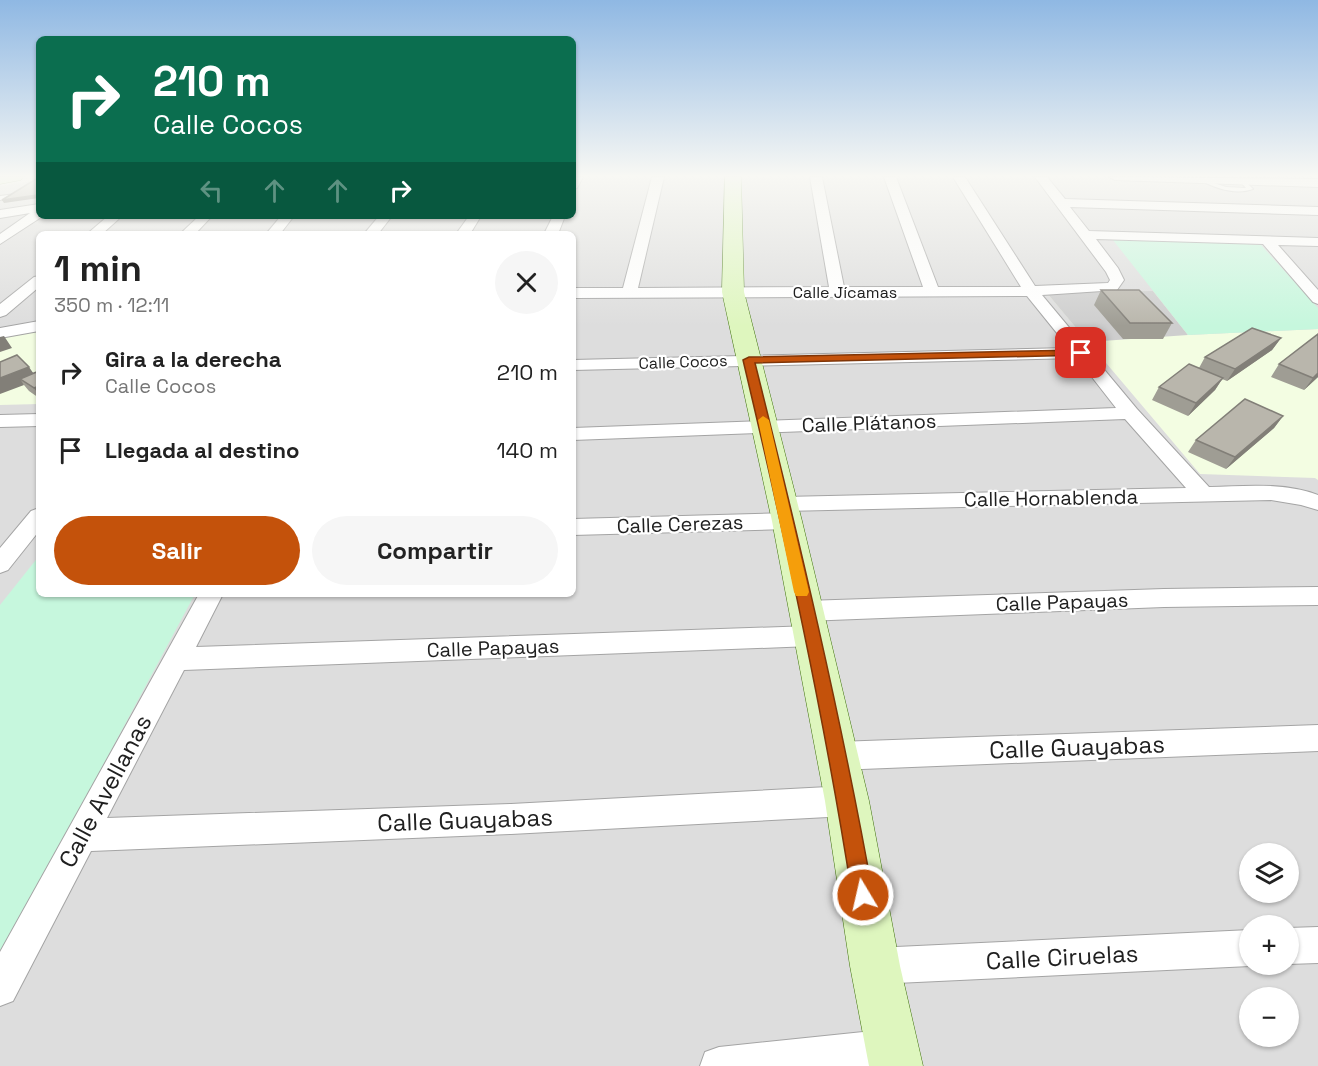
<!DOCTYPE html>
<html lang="es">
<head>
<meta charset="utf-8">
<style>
	body { margin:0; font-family:"Space Grotesk",sans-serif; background:#f6f6f6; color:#222; height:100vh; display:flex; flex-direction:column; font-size:22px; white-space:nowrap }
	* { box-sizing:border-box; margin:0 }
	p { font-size:20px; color:#767676 }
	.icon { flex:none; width:33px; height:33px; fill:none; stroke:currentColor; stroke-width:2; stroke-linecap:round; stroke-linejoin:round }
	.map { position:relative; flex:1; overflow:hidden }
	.side { position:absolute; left:36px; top:231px; width:540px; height:366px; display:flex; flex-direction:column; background:#fff; border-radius:9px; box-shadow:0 2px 4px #0004 }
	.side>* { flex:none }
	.banner { position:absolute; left:36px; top:36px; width:540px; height:183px; border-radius:9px; box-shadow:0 2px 4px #0004; background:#0b6e4f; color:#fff; overflow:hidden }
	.tools { position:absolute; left:1239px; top:843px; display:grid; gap:12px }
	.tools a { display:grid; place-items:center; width:60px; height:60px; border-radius:50%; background:#fff; box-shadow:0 2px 4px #0004; font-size:30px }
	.pin { position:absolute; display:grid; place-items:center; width:51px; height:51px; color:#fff; margin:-26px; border-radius:12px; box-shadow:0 3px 9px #0006 }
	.me { position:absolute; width:66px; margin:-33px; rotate:351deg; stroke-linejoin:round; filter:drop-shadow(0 0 4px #0008) }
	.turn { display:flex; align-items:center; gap:21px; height:126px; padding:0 18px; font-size:27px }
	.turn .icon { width:78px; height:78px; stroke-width:2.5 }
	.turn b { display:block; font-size:42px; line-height:51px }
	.lanes { display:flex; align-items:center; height:57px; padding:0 18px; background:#0003; justify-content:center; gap:30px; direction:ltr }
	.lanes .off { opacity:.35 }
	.round { display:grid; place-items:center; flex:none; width:63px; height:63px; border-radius:32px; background:#f6f6f6 }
	.head { display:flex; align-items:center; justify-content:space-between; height:102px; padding:0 18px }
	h1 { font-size:36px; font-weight:700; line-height:45px }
	.action { display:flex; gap:12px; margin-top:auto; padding:12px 18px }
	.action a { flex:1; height:69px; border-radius:36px; background:#c4520b; color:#fff; font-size:24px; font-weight:700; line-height:69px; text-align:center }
	.action a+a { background:#f6f6f6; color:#222 }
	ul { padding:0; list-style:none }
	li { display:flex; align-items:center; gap:18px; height:78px; padding:0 18px }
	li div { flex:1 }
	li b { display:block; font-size:22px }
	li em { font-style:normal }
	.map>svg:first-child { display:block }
</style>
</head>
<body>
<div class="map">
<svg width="1318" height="1066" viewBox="0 0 1318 1066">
	<rect width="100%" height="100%" fill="#eff0e6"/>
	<path fill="#ddd" fill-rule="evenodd" d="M573,177H1318V1066H0V186L39,180V216H573ZM39,234H573V594H39ZM1250,854H1288V892H1250ZM1250,926H1288V964H1250ZM1250,998H1288V1036H1250Z"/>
	<path fill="#f3fde2" d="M1153,291L1188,335L1318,329V480L1315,478L1200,474L1046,292Z
		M39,330V404L0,405V337Z"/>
	<path fill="#cecece" d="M1153,291L1188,335L1088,342L1046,292Z"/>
	<path fill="#c6f7dd" d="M1109,235L1261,245L1318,308V329L1188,335Z
		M39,556V594H195L0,957V605Z"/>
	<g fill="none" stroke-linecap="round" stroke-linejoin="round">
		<defs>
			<path id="lane" d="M1202,179L1226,187L1246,188L1240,181L1243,179L1253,189C1237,195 1217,189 1202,181Z
				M16,194L18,195V197L0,200V196Z"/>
			<path id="street" d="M573,177H583L577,188L573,189Z
				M652,177H664L638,288L829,287L810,177H822L844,287H923L884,177H896L938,287H1021L953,177H965L1035,286L1108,283L1110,280L1106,272L1035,177H1047L1065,199L1318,207V215L1070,207L1089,231L1318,238V246L1278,245L1318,290V304L1313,302L1263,244L1096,239L1118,268L1124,280L1117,290L1042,295L1137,409L1209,487C1245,486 1284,482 1318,495V510L1301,505L1271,500L784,511L776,509L773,504L776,499L784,497L1186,488L1125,419L573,440V428L1116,408L1077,358L573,370V360L1069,348L1027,296L573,298V288H623Z
				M1109,177L1318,179V187L1115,180Z
				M39,204V216H43L0,244V234L30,213L0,218V210Z
				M108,216H122L102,234H87Z
				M199,216H212L195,234H180Z
				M281,216H294L280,234H266Z
				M379,216H392L378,234H364Z
				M469,216H481L470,234H456Z
				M553,216H565L558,234H544Z
				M39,276V287L6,315L0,317V304L34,277Z
				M39,321V331L0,338V328Z
				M39,414V426L0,427V415Z
				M39,508V531L8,570L0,573V548L31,511Z
				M787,513L795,516L798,521L795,526L787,529L573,535V519Z
				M1318,587V605L1164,607L805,621L796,618L793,611L796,604L805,601L1164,589Z
				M199,594H223L196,647L811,626L820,629L824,636L820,643L811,646L184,670L107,818L511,804L847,786L858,790L862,801L858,812L847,816L511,834L91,851L13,1001L0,1006V952Z
				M1318,725V751L837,770L827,766L822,756L827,746L837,742Z
				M1318,927V963L1288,964V928Z
				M1250,930V964H1253L1250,966L875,984L862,979L857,966L862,953L875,948Z
				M892,1029L906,1034L911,1048L906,1062L895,1066H700L705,1052L719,1047Z"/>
			<path id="secondary" d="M0,177H23L21,180L0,184Z
				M725,177H741L744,292L802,521L869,801L900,966L923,1066H869L850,966L825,801L772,521L722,292Z"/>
		</defs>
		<use href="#lane" stroke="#a4a4a4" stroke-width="2"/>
		<use href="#street" stroke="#a4a4a4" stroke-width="2"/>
		<use href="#secondary" stroke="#3f720b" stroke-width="1"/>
		<use href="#lane" fill="#fff" fill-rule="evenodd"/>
		<use href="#street" fill="#fff" fill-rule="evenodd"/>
		<use href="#secondary" fill="#def6be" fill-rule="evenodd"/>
	</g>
	<path fill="#9f9d94" d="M1101,290L1172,323L1163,339H1123L1094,305Z
		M1318,334V377L1304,390L1271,377L1279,364Z
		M1281,338L1272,350L1227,381L1222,379L1215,390L1188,416L1152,400L1159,387L1199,368L1205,357Z
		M0,362L34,373L39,371V398L29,391L24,385Z
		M1283,416L1274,428L1226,469L1188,452L1196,440Z"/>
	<path fill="#827f78" d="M39,194V198L4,203L2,200Z
		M4,336L12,348L0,352V337Z
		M1281,338L1272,350L1227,381L1235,369Z
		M29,367L38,380L20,379L24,385L0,394V378Z
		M1318,373V377L1304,390L1313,378Z
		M1223,378L1215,390L1188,416L1196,403Z
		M39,386V395L34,388Z
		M1283,416L1274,428L1226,469L1235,457Z"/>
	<path fill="#b9b6ac" stroke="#827f78" stroke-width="1.5" d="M39,178V194L37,195L2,200L36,179Z
		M1101,290H1139L1172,323H1130Z
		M1252,328L1281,338L1235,369L1205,357Z
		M1318,334V373L1313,378L1279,364Z
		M17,355L29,367L0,378V362Z
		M1189,364L1223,378L1196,403L1159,387Z
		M39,371V386L34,388L20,379Z
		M1245,399L1283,416L1235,457L1196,440Z"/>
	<linearGradient id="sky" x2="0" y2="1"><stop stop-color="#8fb8e3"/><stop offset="0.54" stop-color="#f8f8f4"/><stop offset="1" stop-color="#f8f8f4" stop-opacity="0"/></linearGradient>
	<rect width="1318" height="326" fill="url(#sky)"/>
	<path fill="#c4520b" stroke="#7f3507" stroke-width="1.5" d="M1081,350L1086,353L1084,355L755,363C799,539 841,716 873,895L870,902L863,905L855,902L852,895C824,715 785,537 743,360L749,357Z"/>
	<path fill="#f59e0b" d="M763,416L769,420L809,592L807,596H796L794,592L758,420Z"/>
	<g text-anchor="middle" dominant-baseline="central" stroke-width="4.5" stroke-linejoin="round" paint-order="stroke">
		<g font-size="16" fill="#202020" stroke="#fff">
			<text x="845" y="292">Calle Jícamas</text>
			<text transform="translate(683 362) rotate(-2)">Calle Cocos</text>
		</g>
		<g font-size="20" fill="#202020" stroke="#fff">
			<text transform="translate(869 423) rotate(-2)">Calle Plátanos</text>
			<text transform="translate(1051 498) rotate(-1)">Calle Hornablenda</text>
			<text transform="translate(680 524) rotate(-2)">Calle Cerezas</text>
			<text transform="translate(1062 602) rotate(-2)">Calle Papayas</text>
			<text transform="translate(493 648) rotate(-2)">Calle Papayas</text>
		</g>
		<g font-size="24" fill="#202020" stroke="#fff">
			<text transform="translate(1077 747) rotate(-2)">Calle Guayabas</text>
			<text transform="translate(105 791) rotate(-62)">Calle Avellanas</text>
			<text transform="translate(465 820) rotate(-2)">Calle Guayabas</text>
			<text transform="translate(1062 957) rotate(-3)">Calle Ciruelas</text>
		</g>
	</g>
</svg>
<div class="tools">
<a><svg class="icon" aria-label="layers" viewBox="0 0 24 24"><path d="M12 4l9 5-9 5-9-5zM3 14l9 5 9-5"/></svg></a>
<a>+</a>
<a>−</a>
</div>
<div class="pin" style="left:1081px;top:353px;background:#d93025"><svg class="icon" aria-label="arrive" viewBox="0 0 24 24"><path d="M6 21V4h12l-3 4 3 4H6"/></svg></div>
<svg class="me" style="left:863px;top:895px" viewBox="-20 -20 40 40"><circle r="17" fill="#c4520b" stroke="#fff" stroke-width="3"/><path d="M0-11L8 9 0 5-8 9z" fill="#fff"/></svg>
<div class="banner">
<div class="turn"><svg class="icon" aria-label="right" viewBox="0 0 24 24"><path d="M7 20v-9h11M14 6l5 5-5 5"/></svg><div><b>210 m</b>Calle Cocos</div></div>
<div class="lanes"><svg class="icon off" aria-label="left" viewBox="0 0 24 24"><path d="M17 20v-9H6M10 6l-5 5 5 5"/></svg><svg class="icon off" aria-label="ahead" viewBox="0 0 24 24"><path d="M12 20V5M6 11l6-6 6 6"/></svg><svg class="icon off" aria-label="ahead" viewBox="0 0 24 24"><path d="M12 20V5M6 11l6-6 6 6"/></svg><svg class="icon" aria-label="right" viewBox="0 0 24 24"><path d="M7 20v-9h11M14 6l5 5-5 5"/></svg></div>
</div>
<section class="side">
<div class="head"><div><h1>1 min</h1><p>350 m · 12:11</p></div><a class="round"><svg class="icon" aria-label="close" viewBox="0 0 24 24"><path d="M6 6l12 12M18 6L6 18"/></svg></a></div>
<ul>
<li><svg class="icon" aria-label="right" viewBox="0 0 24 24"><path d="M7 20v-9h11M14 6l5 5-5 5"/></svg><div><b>Gira a la derecha</b><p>Calle Cocos</p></div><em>210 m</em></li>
<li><svg class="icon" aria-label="arrive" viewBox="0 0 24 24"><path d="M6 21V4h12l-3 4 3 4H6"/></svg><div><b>Llegada al destino</b></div><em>140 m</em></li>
</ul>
<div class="action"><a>Salir</a><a>Compartir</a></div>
</section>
</div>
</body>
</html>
